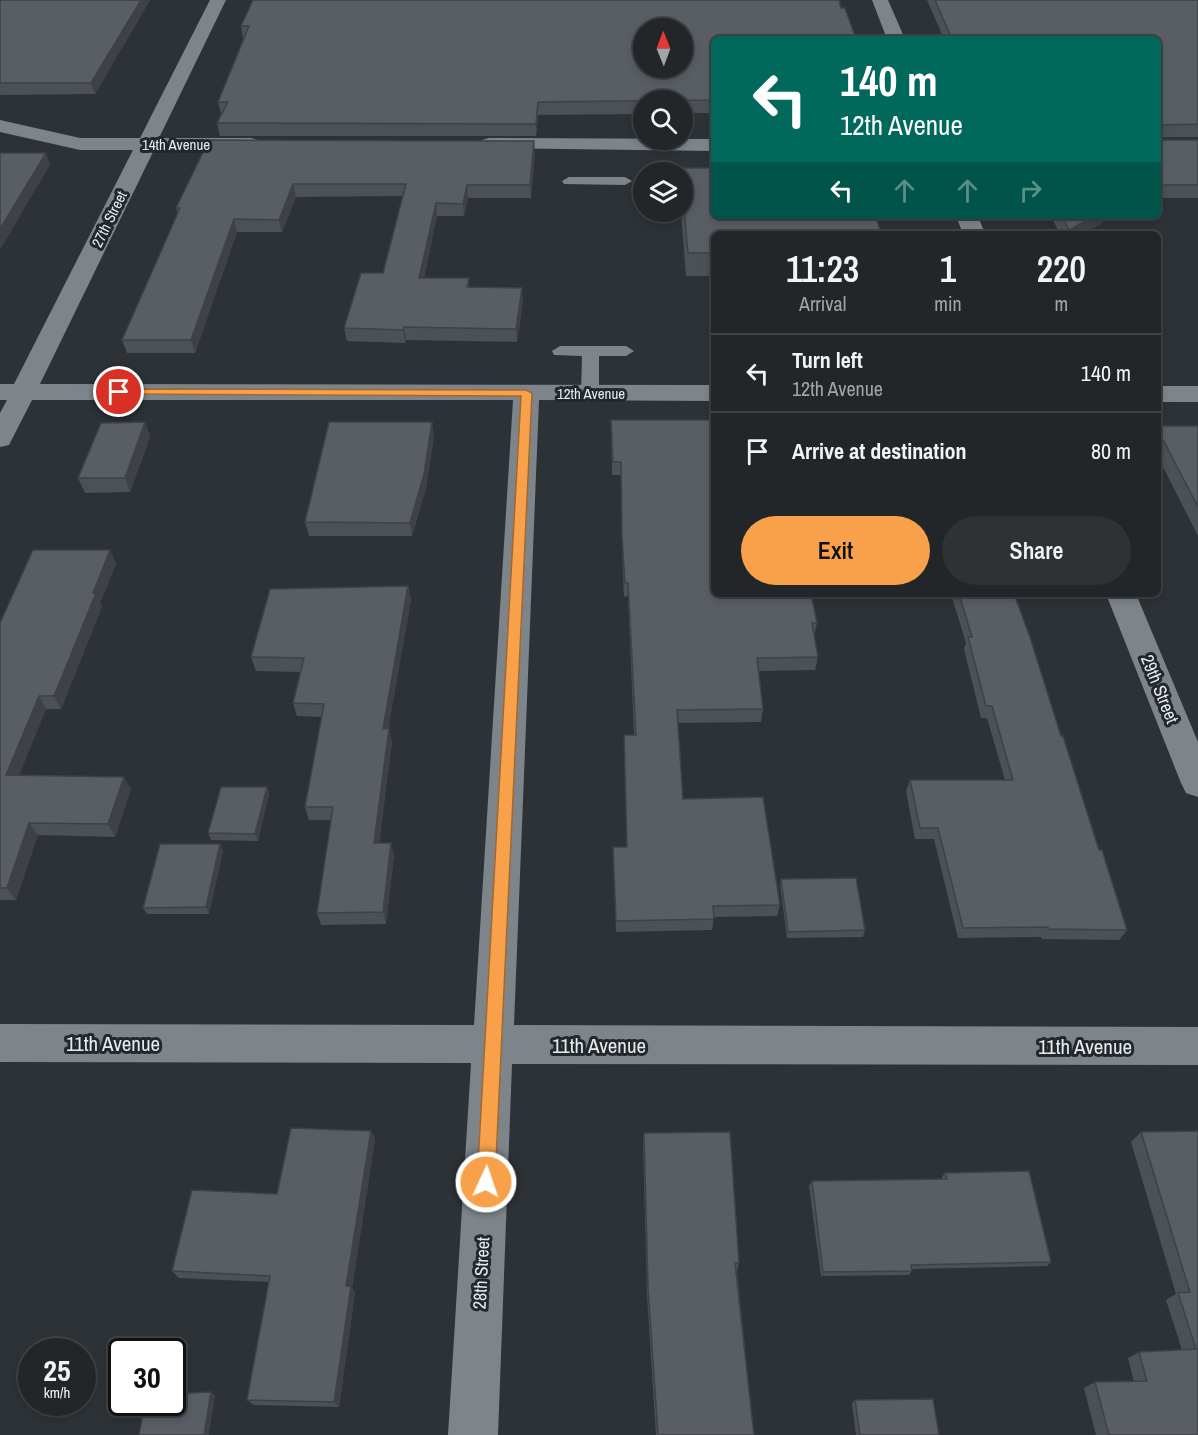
<!DOCTYPE html>
<html lang="en">
<head>
<meta charset="utf-8">
<style>
	body { margin:0; font-family:"Archivo Narrow",sans-serif; background:#2e3235; color:#f1f3f6; height:100vh; display:flex; flex-direction:column; font-size:22px; white-space:nowrap }
	* { box-sizing:border-box; margin:0 }
	p { font-size:20px; color:#a2a5a8 }
	.icon { flex:none; width:33px; height:33px; fill:none; stroke:currentColor; stroke-width:2; stroke-linecap:round; stroke-linejoin:round }
	.map { position:relative; flex:1; overflow:hidden }
	.details { position:absolute; left:711px; top:231px; width:450px; height:366px; display:flex; flex-direction:column; background:#222629; border-radius:9px; box-shadow:0 3px 9px #0003,0 0 0 2px #3f4346 }
	.details>* { flex:none }
	.hud { position:absolute; left:711px; top:36px; width:450px; height:183px; border-radius:9px; box-shadow:0 3px 9px #0003,0 0 0 2px #3f4346; background:#00695c; color:#fff; overflow:hidden }
	.needle { width:39px; rotate:359deg }
	.controls { position:absolute; left:633px; top:18px; display:grid; gap:12px }
	.controls a { display:grid; place-items:center; width:60px; height:60px; border-radius:50%; background:#222629; box-shadow:0 3px 9px #0003,0 0 0 2px #3f4346; font-size:30px }
	.speed { position:absolute; left:18px; top:1338px; display:flex; gap:12px; font-size:30px; font-weight:700; text-align:center }
	.speed>* { display:grid; place-content:center; width:78px; height:78px; border-radius:50%; background:#222629; box-shadow:0 3px 9px #0003,0 0 0 2px #3f4346; line-height:1 }
	.speed small { font-size:15px; font-weight:400 }
	.speed .limit { border:3px solid #111; border-radius:9px; background:#fff; color:#111 }
	.pin { position:absolute; display:grid; place-items:center; width:51px; height:51px; color:#fff; margin:-26px; border:3px solid #fff; border-radius:50%; box-shadow:0 2px 6px #0007 }
	.me { position:absolute; width:66px; margin:-33px; rotate:3deg; stroke-linejoin:round; filter:drop-shadow(0 0 4px #0008) }
	.turn { display:flex; align-items:center; gap:21px; height:126px; padding:0 30px; font-size:27px }
	.turn .icon { width:78px; height:78px; stroke-width:2.5 }
	.turn b { display:block; font-size:42px; line-height:51px }
	.lanes { display:flex; align-items:center; height:57px; padding:0 30px; background:#0003; justify-content:center; gap:30px; direction:ltr }
	.lanes .off { opacity:.35 }
	.eta { display:flex; justify-content:space-evenly; align-items:center; height:102px; text-align:center }
	.eta b { font-size:36px; font-weight:600; line-height:42px }
	.primary-button { display:flex; gap:12px; margin-top:auto; padding:12px 30px }
	.primary-button a { flex:1; height:69px; border-radius:36px; background:#f8a14a; color:#111; font-size:24px; font-weight:600; line-height:69px; text-align:center }
	.primary-button a+a { background:#2e3235; color:#f1f3f6 }
	ul { padding:0; list-style:none }
	li { display:flex; align-items:center; gap:18px; height:78px; padding:0 30px; border-top:2px solid #3f4346 }
	li div { flex:1 }
	li b { display:block; font-size:22px }
	li em { font-style:normal }
	.map>svg:first-child { display:block }
</style>
</head>
<body>
<div class="map">
<svg width="1198" height="1435" viewBox="0 0 1198 1435">
	<rect width="100%" height="100%" fill="#2d3237"/>
	<g fill="none" stroke-linecap="round" stroke-linejoin="round">
		<path fill="#7e858a" fill-rule="evenodd" d="M569,177H625L632,181L625,185L564,184L562,181Z
			M560,346H626L634,351L626,356H599V393L596,397H584L581,393L582,356L554,355L552,351Z"/>
		<path fill="#7e858a" fill-rule="evenodd" d="M210,0H226L159,138H251L258,140L261,144L258,148L251,150H154L40,384L714,385V401L539,400L514,1025L1198,1027V1065L512,1064L498,1435H448L471,1063L0,1062V1024L474,1025L513,400H32L9,445L0,447V413L7,400H0V384H14L133,150H80L0,132V120L80,138H140Z
			M872,0H888L905,39H887Z
			M489,138L714,139V151L482,148L479,144L482,140Z
			M956,216H978L985,234H963Z
			M1158,386H1198V402H1158Z
			M1106,594H1136L1198,742V797L1186,793L1181,783Z"/>
	</g>
	<path fill="#4c5156" d="M0,0H150L95,94L0,95Z
		M927,0H1198V137H1161L1163,140H1198V198H1158V39H944Z
		M241,26L714,39V113H682V100H644V114L538,115L536,136H220L217,123L221,114L218,102L243,39Z
		M209,140L535,153L531,198H468L464,216H437L424,278H469V287L523,301L517,342L406,340L405,343L347,341L344,328L383,273L403,196L296,197L282,232H237L195,353H127L122,340L178,214L176,208Z
		M681,168L714,234V276H686L681,212H682V172H681Z
		M1051,216H1104L1102,223L1082,234H1060Z
		M611,420L714,594L817,623L814,636L818,657L815,670L758,671L763,709L761,722L678,723L683,799L780,905L777,916L714,917L712,930L616,932L613,847H627L624,735H634L628,596L624,597L622,549L621,475H612Z
		M145,422L150,437L130,492L85,493L78,478Z
		M1158,426H1198V536L1158,457Z
		M434,436L426,488L412,536H309L305,522Z
		M110,550L116,564L100,603L102,607L61,709H46L19,775L131,789L115,837L38,835L16,900H0V623Z
		M408,586L411,600L388,728L392,742L379,843L394,855L386,924L321,925L317,913L331,820H309L305,807L322,717L297,716L293,703L300,672L256,671L251,657Z
		M951,594H1014L1061,736L1127,930L1119,940L1042,939L1041,937L958,938L934,839H915L906,791L910,780H1005L987,718H981L964,649L966,643Z
		M267,787L269,794L258,841L211,840L208,833Z
		M220,844L223,851L209,914H147L143,908Z
		M781,879L865,930L863,937L787,938L780,885Z
		M371,1131L375,1139L352,1288L355,1293L339,1407L254,1405L247,1400L269,1282L179,1278L172,1271L277,1194Z
		M1198,1131V1435H1096L1084,1388L1095,1382H1134L1128,1358L1139,1352L1182,1350L1166,1300L1176,1294L1131,1142L1141,1132Z
		M644,1133L739,1263L737,1271L754,1435H656L647,1296L643,1143Z
		M945,1173L1051,1262L1047,1266L912,1269V1271L909,1275L821,1276L809,1186L812,1181L942,1179V1177Z
		M855,1400L939,1435H856L852,1403Z"/>
	<path fill="#3e4246" d="M141,0H150L95,94L91,83Z
		M538,102V115L536,136V124Z
		M534,141L535,153L531,198L530,185Z
		M46,153L50,165L0,250V229Z
		M293,184L296,197L282,232L279,220Z
		M467,185L468,198L464,216L463,204Z
		M436,203L437,216L421,291L419,278Z
		M1094,216H1104L1102,223L1082,234H1068L1069,230Z
		M234,219L237,232L195,353L191,340Z
		M522,288L523,301L517,342L516,329Z
		M404,327L406,340L405,343L403,330Z
		M145,422L150,437L130,492L125,478Z
		M432,422L434,436L426,488L412,536L410,523Z
		M110,550L116,564L100,603L102,607L61,709L54,696Z
		M408,586L411,600L386,742L383,729Z
		M39,696L46,709L14,788L6,775Z
		M389,728L392,742L377,855L374,843Z
		M124,777L131,789L115,837L108,824Z
		M267,787L269,794L258,841L255,834Z
		M29,823L38,835L16,900L7,888Z
		M391,843L394,855L386,924L383,912Z
		M220,844L223,851L209,914L206,907Z
		M371,1131L375,1139L352,1288L355,1293L339,1407L334,1402L346,1286Z
		M211,1392L215,1395L209,1435H204Z"/>
	<path fill="#585e64" stroke="#3e4246" stroke-width="1.5" fill-rule="evenodd" d="M0,0H141L91,83H0Z
		M253,0H839L841,8H845L856,39H714V100L538,102L536,124L217,123L228,102H218L249,26H241ZM644,28H682V68H644Z
		M935,0H1198V124L1161,125L1160,138L1163,140H1198V185H1158V39H952Z
		M209,140L534,141L530,185H467L463,204L436,203L419,278H469L467,287L522,288L516,329L404,327L403,330L344,328L361,273H383L406,184H293L279,220L234,219L191,340H122L180,208H176Z
		M0,153H46L0,229Z
		M681,168H714V216H876L881,234H714V253H688L682,187V172H681Z
		M1062,216H1094L1069,230Z
		M611,420H714V594H811L817,623H812L818,657L757,658L763,709L677,710L683,799L763,797L780,905L713,906L714,919L616,921L613,847H627L624,735H636L628,583H625L622,536L621,462H613Z
		M145,422L125,478H78L101,423Z
		M329,422H432L424,474L410,523L305,522Z
		M1158,426H1198V507L1158,430Z
		M33,550H110L93,593H96L54,696H39L6,775L124,777L108,824L29,823L7,888H0V623Z
		M408,586L383,729L389,728L374,843H391L383,912L317,913L333,807H305L324,704L293,703L304,658L251,657L270,589Z
		M959,594H1014L1030,637L1061,736H1063L1099,850H1102L1127,930L1048,929V927L963,928L938,828H920L910,780H1013L992,706H986L968,637H972Z
		M221,787H267L255,834L208,833Z
		M160,844H220L206,907L143,908Z
		M856,878L865,930L788,932L781,879Z
		M291,1128L371,1131L346,1286H351L334,1402L247,1400L270,1276L172,1271L192,1190L277,1194Z
		M1198,1131V1435H1109L1095,1382L1147,1381L1139,1352L1196,1349L1178,1293L1190,1292L1141,1132Z
		M730,1132L739,1263H735L754,1435H658L648,1288L644,1133Z
		M1029,1171L1051,1262L911,1265L912,1271L823,1272L812,1181L947,1179L945,1173Z
		M211,1392L204,1435H139L145,1402H172V1394Z
		M933,1399L939,1435H860L855,1400Z"/>
	<path fill="#f8a14a" stroke="#a16930" stroke-width="1.5" d="M119,389L526,390L532,393L495,1182L493,1189L486,1191L480,1189L477,1182L521,396L115,394L114,392Z"/>
	<g text-anchor="middle" dominant-baseline="central" stroke-width="6" stroke-linejoin="round" paint-order="stroke">
		<g font-size="15" fill="#e7ebee" stroke="#23282d">
			<text x="176" y="144">14th Avenue</text>
			<text transform="translate(109 219) rotate(-64)">27th Street</text>
			<text x="591" y="393">12th Avenue</text>
		</g>
		<g font-size="18" fill="#e7ebee" stroke="#23282d">
			<text transform="translate(1160 689) rotate(68)">29th Street</text>
			<text transform="translate(481 1273) rotate(-87)">28th Street</text>
		</g>
		<g font-size="21" fill="#e7ebee" stroke="#23282d">
			<text x="113" y="1043">11th Avenue</text>
			<text x="599" y="1045">11th Avenue</text>
			<text x="1085" y="1046">11th Avenue</text>
		</g>
	</g>
</svg>
<div class="controls">
<a><svg class="needle" viewBox="-14 -14 28 28"><path d="M0-13l5 13h-10z" fill="#e53935"/><path d="M0 13l5-13h-10z" fill="#a2a5a8"/></svg></a>
<a><svg class="icon" aria-label="search" viewBox="0 0 24 24"><circle cx="10" cy="10" r="6"/><path d="M15 15l6 6"/></svg></a>
<a><svg class="icon" aria-label="layers" viewBox="0 0 24 24"><path d="M12 4l9 5-9 5-9-5zM3 14l9 5 9-5"/></svg></a>
</div>
<div class="speed"><div>25<small>km/h</small></div><div class="limit">30</div></div>
<div class="pin" style="left:119px;top:392px;background:#d93025"><svg class="icon" aria-label="arrive" viewBox="0 0 24 24"><path d="M6 21V4h12l-3 4 3 4H6"/></svg></div>
<svg class="me" style="left:486px;top:1182px" viewBox="-20 -20 40 40"><circle r="17" fill="#f8a14a" stroke="#fff" stroke-width="3"/><path d="M0-11L8 9 0 5-8 9z" fill="#fff"/></svg>
<div class="hud">
<div class="turn"><svg class="icon" aria-label="left" viewBox="0 0 24 24"><path d="M17 20v-9H6M10 6l-5 5 5 5"/></svg><div><b>140 m</b>12th Avenue</div></div>
<div class="lanes"><svg class="icon" aria-label="left" viewBox="0 0 24 24"><path d="M17 20v-9H6M10 6l-5 5 5 5"/></svg><svg class="icon off" aria-label="ahead" viewBox="0 0 24 24"><path d="M12 20V5M6 11l6-6 6 6"/></svg><svg class="icon off" aria-label="ahead" viewBox="0 0 24 24"><path d="M12 20V5M6 11l6-6 6 6"/></svg><svg class="icon off" aria-label="right" viewBox="0 0 24 24"><path d="M7 20v-9h11M14 6l5 5-5 5"/></svg></div>
</div>
<section class="details">
<div class="eta">
<div><b>11:23</b><p>Arrival</p></div>
<div><b>1</b><p>min</p></div>
<div><b>220</b><p>m</p></div>
</div>
<ul>
<li><svg class="icon" aria-label="left" viewBox="0 0 24 24"><path d="M17 20v-9H6M10 6l-5 5 5 5"/></svg><div><b>Turn left</b><p>12th Avenue</p></div><em>140 m</em></li>
<li><svg class="icon" aria-label="arrive" viewBox="0 0 24 24"><path d="M6 21V4h12l-3 4 3 4H6"/></svg><div><b>Arrive at destination</b></div><em>80 m</em></li>
</ul>
<div class="primary-button"><a>Exit</a><a>Share</a></div>
</section>
</div>
</body>
</html>
